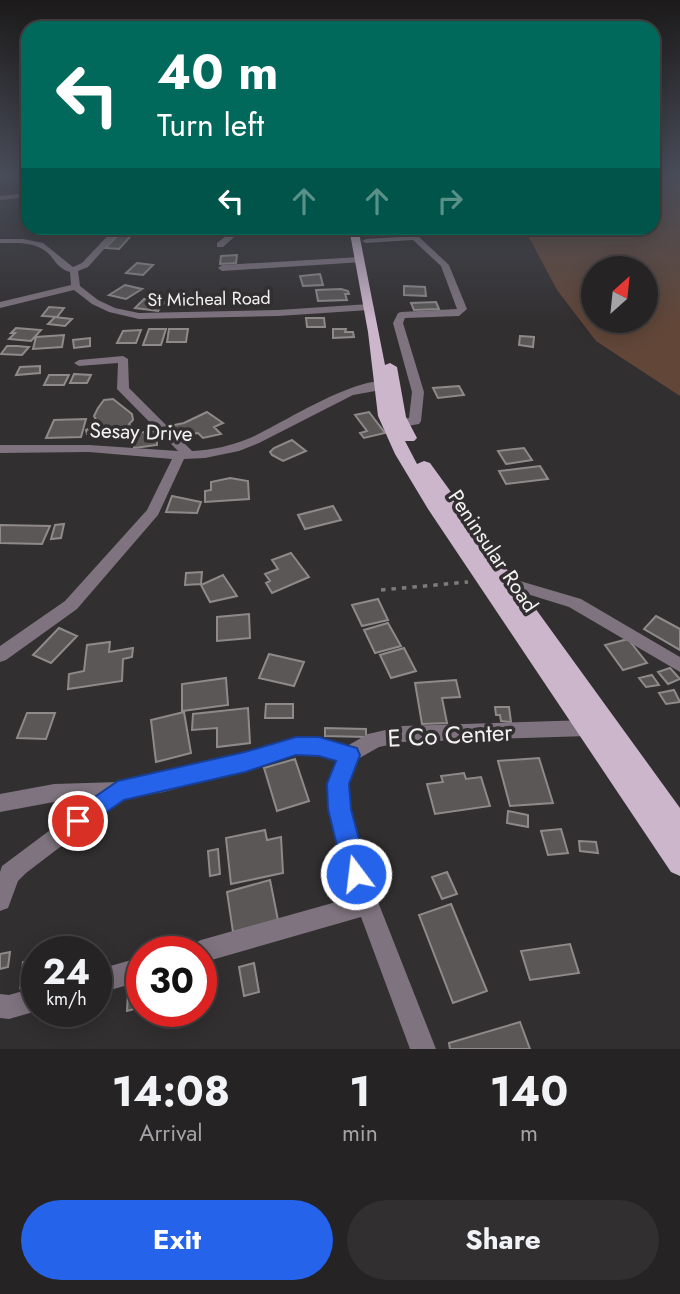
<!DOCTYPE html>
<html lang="en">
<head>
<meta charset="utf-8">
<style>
	body { margin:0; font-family:Jost,sans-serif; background:#322f31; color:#f1f3f6; height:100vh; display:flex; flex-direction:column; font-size:26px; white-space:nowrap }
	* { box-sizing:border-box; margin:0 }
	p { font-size:23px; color:#a4a4a6 }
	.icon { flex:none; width:38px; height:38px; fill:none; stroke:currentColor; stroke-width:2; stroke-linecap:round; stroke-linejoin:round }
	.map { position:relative; height:1049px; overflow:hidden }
	.panel { display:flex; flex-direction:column; background:#262324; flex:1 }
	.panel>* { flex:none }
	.guide { position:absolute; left:21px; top:21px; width:639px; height:214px; border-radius:21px; box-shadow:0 4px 18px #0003,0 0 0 2px #424041; background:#00695c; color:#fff; overflow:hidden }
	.needle { width:46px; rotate:27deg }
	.fabs { position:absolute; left:581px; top:256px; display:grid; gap:14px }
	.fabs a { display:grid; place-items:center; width:77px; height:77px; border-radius:50%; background:#262324; box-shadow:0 4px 18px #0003,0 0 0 2px #424041; font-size:35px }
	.speed { position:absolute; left:21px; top:936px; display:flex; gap:14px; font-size:35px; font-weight:700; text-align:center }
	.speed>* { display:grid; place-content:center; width:91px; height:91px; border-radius:50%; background:#262324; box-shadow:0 4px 18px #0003,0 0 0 2px #424041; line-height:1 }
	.speed small { font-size:18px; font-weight:400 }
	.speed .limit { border:10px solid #d22; background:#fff; color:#111 }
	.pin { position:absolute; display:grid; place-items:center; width:60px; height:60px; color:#fff; margin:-30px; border:4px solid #fff; border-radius:50%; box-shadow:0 2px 7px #0007 }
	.me { position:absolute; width:77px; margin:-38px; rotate:345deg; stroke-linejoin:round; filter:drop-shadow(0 0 5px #0008) }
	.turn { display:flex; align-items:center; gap:24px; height:147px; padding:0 21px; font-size:32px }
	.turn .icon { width:91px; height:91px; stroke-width:2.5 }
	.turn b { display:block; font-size:49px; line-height:60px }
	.lanes { display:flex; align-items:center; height:66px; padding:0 21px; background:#0003; justify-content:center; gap:35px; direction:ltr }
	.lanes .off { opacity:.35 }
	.eta { display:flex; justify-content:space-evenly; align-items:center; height:119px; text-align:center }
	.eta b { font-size:42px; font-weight:700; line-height:49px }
	.cta { display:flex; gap:14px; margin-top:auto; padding:14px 21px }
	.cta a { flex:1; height:80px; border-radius:42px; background:#2563eb; color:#fff; font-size:28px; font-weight:700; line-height:80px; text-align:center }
	.cta a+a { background:#322f31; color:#f1f3f6 }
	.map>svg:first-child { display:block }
</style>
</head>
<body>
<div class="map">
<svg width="680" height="1049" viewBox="0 0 680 1049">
	<rect width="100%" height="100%" fill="#322f30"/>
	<path fill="#624739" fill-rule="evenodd" d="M653,175H680V396L596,341L557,290L524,228H653ZM593,268H646V320H593Z"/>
	<path fill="#5b5757" stroke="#8e8a8a" stroke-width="2" d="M125,228H138L119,249L105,248Z
		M237,255L236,263L220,264L221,256Z
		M137,263L153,265L143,275L126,273Z
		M320,274L323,285L303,286L300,276Z
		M125,285L142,289L126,299L109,295Z
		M404,286L425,287L426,296L404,295Z
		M341,289L348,291L349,294H345L347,300L318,301L316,290Z
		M144,299L156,300L166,301L158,311L135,308Z
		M436,302L439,309L414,310L411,303Z
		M49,307L64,308L57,317L42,316Z
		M55,317L72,319L65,326L48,324Z
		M306,318H324L325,327H307Z
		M16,328L41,330L31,341L9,339L15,333H11Z
		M149,329H166L161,345H143Z
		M169,329H188L186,342H167Z
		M333,329H346L345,332H353L354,337L333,338Z
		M141,330L136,343H117L123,331Z
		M64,335L62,347L33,349L36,337Z
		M520,336L534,337L533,347L519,345Z
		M90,338V346L74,348L73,340Z
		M7,346H17L29,347L22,355L1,354Z
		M40,366V373L16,375L20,367Z
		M74,374L91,375L87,383H70Z
		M49,375H69L64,385H44Z
		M459,386L464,395L438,398L433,388Z
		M113,399L132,414L133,420L129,424L133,429L125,433L109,427L101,431L100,435L87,434L86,430L98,424L94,416L98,408L104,400Z
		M207,412L223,423L214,427L221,434L203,438L198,433L180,436L169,426L184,423Z
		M369,412L385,433L364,438L360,433L367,431L355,415Z
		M86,419L81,437L46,438L54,420Z
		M156,431L157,445L134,448V433Z
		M292,440L306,451L283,461L272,455L270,452L274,448Z
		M524,448L532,460L506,464L498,451Z
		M540,466L548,479L506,484L499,471Z
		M230,478L248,481L249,499L205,502V491L211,490V482Z
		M172,496L201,502L197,513L166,512Z
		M333,506L341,520L305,529L298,515Z
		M64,524L61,538L51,539L55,525Z
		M0,525L50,526L42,544L0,543Z
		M291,553L309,577L272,593L266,583L270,581L265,574L278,569L272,560Z
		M202,572L201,584L185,585L186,573Z
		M223,575L237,596L210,602L201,585Z
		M378,599L388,620L362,626L352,605Z
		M249,614L250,638L217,641V617Z
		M656,616L680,629V650L644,629Z
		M388,623L401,646L375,653L364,630Z
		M59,628L77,636L51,663L33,655Z
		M628,639L647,663L623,670L605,645Z
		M110,642L109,652L133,648L132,657L123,659L122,681L68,689L69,674L84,671L87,645Z
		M404,648L416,671L391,678L380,655Z
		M269,654L304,662L294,686L259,678Z
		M670,668L680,679L668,684L658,672Z
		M652,675L659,685L646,687L639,678Z
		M226,678L228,705L182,711V684Z
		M456,680L460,697L442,698L447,723L422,724L415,683Z
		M674,690L680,702L666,704L659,693Z
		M266,704H293V718H265Z
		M495,707H509L511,722L501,721L500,715H496Z
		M248,708L250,743L217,747V728L192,730L193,714Z
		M184,712L191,753L156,762L151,720Z
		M27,713H55L46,739L17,738Z
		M325,728L366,729V737L325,736Z
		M539,758L553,803L510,806L498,761Z
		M295,759L309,801L277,811L264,768Z
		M464,773L466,779L481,777L490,806L435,814L427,784L443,782L441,776Z
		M508,811L528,815V827L507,823Z
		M561,829L568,853L548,855L541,831Z
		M265,830L267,840L281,837L283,873L231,884L226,838Z
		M579,841L596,842L598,853L580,851Z
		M218,849L220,874L210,876L208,851Z
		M447,872L457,894L442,899L432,877Z
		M270,880L278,920L233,932L227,892Z
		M451,904L487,991L453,1003L419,915Z
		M570,944L579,973L530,980L521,951Z
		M10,952L8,967L0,969V954Z
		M37,959V985L20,988L23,962Z
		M254,963L259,992L244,996L239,967Z
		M138,989V1008L127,1011L128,992Z
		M520,1022L530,1049H450L449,1043Z"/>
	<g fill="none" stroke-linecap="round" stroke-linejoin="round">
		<path stroke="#7d7b7b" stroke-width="3.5" stroke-dasharray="4.5 6" stroke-linecap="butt" d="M381,590L468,582"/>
		<path fill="#7e737e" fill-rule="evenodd" d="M28,193V197L0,200V196Z
			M115,228H123L88,267L78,271L80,286L98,300L115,308L139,313L278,310L369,304L374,307L369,310L278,316L139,319L109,312L92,304L74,290L0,308V302L71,285L70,272C59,269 56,262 49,254C36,241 17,243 0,243V239H23L43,243L73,267L82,263Z
			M236,228L364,230L368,232L364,234L241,231L223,247H217V243Z
			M418,236L449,265L467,309L459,316L405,318L403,323L424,392L421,421L419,424L402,427L396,423L398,420L409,418L412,392L393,323L398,313L401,312L457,309L441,266L413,240L366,243L362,241L366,239Z
			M360,257L364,260L363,262L222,271L218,268L222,265Z
			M123,356L128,359L129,388L192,451C212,450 231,446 250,438C279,426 370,365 398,385L392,388L353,395L259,443L239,451L205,458L184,459L158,515L77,609L6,660L0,662V646L65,601L147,510L172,459L89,452L0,453V445H89L178,451L117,389L118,363L79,366L74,363L79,360Z
			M503,576L581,599L680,657V672L569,607L498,585L495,581L498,577Z
			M588,720L594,722L597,728L594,734L588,736L403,742L379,747L356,760L348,784L349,809L367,874L436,1049H410L361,917L201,963V952H189L193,944L201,940L354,897C343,868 325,815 328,785C329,777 335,768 338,760L319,754H296L164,792L123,799L26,873L18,881L8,908L0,911V872L2,866L89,801L54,802L0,812V794L54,784L118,782L164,774L296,738H319L347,746L368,734L403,726Z
			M142,957V981L96,994V970Z
			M37,987V1011L9,1019L0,1018V994L9,995Z"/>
		<path fill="#ccb6cc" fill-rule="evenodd" d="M349,228H358L385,365L390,363L397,367L406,417L417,438L414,441H405L417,464L424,461L430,463L680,808V876L671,872L428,509L395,454L378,416L368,332Z"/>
	</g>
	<linearGradient id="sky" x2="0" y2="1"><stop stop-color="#1c1a1a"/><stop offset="0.54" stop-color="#494d59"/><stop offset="1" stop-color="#494d59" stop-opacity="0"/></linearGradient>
	<rect width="680" height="322" fill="url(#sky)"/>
	<path fill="#2563eb" stroke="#184099" stroke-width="2" d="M296,737H319L357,748L360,755L349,784L351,809L368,874L365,883L356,886L348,883L344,874L328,809L327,784L336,761L319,756L296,755L245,772L124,800L78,832L70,829L67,821L70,814L118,781L245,752Z"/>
	<g text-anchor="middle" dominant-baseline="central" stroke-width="7" stroke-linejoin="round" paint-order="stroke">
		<g font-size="18" fill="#f3f1f1" stroke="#322f30">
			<text transform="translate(209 299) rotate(-1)">St Micheal Road</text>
		</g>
		<g font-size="21" fill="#f3f1f1" stroke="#322f30">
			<text transform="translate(141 432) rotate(2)">Sesay Drive</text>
			<text transform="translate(493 551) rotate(56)">Peninsular Road</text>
		</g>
		<g font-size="24" fill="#f3f1f1" stroke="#322f30">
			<text transform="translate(450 735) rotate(-3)">E Co Center</text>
		</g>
	</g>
</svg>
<div class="fabs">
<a><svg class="needle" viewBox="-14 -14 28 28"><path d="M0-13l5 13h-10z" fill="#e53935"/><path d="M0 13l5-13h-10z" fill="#a4a4a6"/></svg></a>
</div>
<div class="speed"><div>24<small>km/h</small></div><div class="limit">30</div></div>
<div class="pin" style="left:78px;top:821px;background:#d93025"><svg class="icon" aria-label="arrive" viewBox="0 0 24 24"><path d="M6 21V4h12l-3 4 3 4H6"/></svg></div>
<svg class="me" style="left:356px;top:874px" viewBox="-20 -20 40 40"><circle r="17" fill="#2563eb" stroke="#fff" stroke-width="3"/><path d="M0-11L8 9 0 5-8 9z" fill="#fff"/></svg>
<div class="guide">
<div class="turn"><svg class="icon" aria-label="left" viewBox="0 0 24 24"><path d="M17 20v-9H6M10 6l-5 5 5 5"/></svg><div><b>40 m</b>Turn left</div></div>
<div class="lanes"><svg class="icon" aria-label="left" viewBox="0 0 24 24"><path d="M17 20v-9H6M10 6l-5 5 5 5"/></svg><svg class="icon off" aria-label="ahead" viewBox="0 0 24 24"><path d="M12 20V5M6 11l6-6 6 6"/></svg><svg class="icon off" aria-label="ahead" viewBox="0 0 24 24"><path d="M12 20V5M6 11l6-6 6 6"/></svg><svg class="icon off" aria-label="right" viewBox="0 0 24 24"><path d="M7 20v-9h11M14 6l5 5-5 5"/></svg></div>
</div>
</div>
<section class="panel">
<div class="eta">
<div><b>14:08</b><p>Arrival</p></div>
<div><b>1</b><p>min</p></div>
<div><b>140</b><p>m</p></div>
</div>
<div class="cta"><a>Exit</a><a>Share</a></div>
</section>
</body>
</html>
